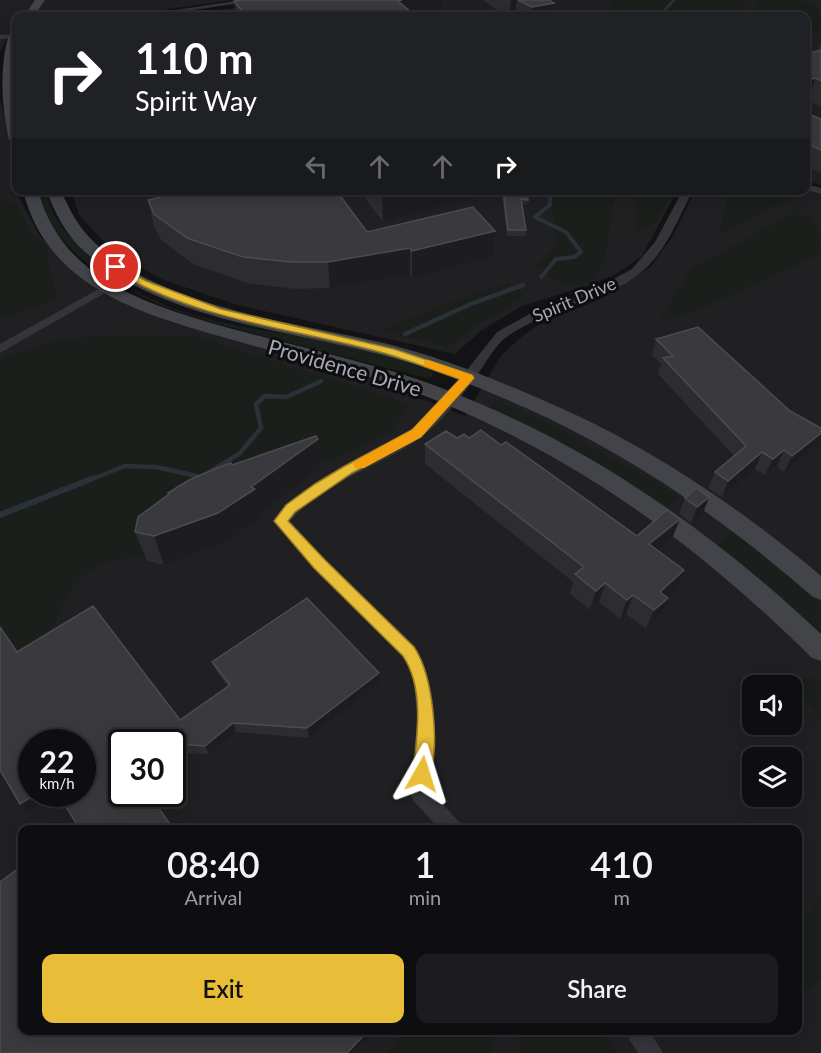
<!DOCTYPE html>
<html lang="en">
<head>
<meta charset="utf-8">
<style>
	body { margin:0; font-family:Lato,sans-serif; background:#1c1c1e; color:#f1f3f6; height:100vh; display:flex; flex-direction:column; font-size:22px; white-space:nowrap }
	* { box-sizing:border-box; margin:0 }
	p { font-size:20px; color:#9b9c9f }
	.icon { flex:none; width:33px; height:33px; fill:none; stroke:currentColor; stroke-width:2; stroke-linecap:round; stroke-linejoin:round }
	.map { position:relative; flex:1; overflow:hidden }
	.side { position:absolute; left:18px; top:825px; width:784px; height:210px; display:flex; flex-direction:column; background:#0e0e10; border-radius:12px; box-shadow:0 3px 15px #0003,0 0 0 2px #2e2e30 }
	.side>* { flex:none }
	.guide { position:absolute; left:12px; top:12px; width:798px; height:183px; border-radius:12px; box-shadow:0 3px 15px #0003,0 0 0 2px #2e2e30; background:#202124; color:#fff; overflow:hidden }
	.fabs { position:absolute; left:742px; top:675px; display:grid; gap:12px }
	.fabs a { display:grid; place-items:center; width:60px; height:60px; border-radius:12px; background:#0e0e10; box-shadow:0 3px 15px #0003,0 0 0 2px #2e2e30; font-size:30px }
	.speed { position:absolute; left:18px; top:729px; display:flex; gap:12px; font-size:30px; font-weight:700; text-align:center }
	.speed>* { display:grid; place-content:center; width:78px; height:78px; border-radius:50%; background:#0e0e10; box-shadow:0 3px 15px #0003,0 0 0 2px #2e2e30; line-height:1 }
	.speed small { font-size:15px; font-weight:400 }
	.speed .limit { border:3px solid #111; border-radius:9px; background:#fff; color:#111 }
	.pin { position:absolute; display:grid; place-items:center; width:51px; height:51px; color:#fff; margin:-26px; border:3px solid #fff; border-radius:50%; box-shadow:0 2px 6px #0007 }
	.me { position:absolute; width:66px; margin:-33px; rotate:6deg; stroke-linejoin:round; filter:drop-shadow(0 0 4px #0008) }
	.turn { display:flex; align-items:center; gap:21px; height:126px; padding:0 24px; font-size:27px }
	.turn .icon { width:78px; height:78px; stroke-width:2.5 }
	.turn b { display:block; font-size:42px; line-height:51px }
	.lanes { display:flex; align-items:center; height:57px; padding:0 24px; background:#0003; justify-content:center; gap:30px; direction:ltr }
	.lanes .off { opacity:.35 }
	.eta { display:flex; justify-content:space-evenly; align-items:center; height:102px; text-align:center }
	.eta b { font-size:36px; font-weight:600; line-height:42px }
	.button { display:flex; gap:12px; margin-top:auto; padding:12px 24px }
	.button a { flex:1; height:69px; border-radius:12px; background:#e8be38; color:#111; font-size:24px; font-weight:600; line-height:69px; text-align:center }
	.button a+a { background:#1c1c1e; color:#f1f3f6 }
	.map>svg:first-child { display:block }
</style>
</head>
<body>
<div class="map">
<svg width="821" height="1053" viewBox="0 0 821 1053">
	<rect width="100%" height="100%" fill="#131315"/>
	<path fill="#201f22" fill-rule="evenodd" d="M0,0H233L118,16H16V32L10,33L0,52Z
		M289,0H821V185L806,181V16H175Z
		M0,98L12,152L11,170L15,190L39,235L73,271L168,321L373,380L465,416L501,356L520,338L539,324L604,297L651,266L673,236L695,191L806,189L821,194V1053H0ZM753,686H792V724H753ZM32,742H82V794H32ZM122,742H172V794H122ZM753,758H792V796H753ZM22,830H798V1030H22Z
		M71,191H677L642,256L616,274L589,285L522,306L482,330L455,354L237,305L164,280L114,253L79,215Z"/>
	<path fill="#1a1f1b" d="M614,0H745L743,9L736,16H579L604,14Z
		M759,0H799L821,11V29L806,39V16H751Z
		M0,191L1,199L19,206L30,232L46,244L51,275L56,291L55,300L0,319Z
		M36,191H45C59,235 74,237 102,269L95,271L65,243L53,229Z
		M549,191H615C612,212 608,269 590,281C584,285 573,286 566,287L536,266L557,245Z
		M636,191H673L657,221L636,235Z
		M729,191H765L794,196L718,235Z
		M792,214L811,218L819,235L821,254L702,308L660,321L691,269Z
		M510,283L524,295L508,309L475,325L449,347L381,330L482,291Z
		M135,291C149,298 163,305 178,310C232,328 289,334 345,344C373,350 401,360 429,369L433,373L432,377L427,378L221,325L164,307L133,292Z
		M113,335H192L409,404L390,433L336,459L323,461L309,457L148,554C137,558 131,558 120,559C95,561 78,578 65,599C58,609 56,624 49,632L0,661V359L59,340Z
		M496,400L549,424L678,495L667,509L489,408Z
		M733,531L821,603V633L717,546Z
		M805,678L821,680V718L798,690Z
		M821,898V979L798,995V927Z
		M407,1031H491L492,1053H385Z
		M519,1031H600L619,1053H520Z"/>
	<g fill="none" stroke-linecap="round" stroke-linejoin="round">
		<path stroke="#2a3138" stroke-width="3" d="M659,16L674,0"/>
		<path stroke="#2a3138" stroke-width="4" d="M541,277L556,259L574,257L581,252L566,232L535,217L550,205V190"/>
		<path stroke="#2a3138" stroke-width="4.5" d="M405,334L471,304L523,285
			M87,481L125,466L156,467L201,477L239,454L261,428L256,404L265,396L287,397L321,381"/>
		<path stroke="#2a3138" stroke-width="6" d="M0,515L91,479"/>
		<path fill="#34353a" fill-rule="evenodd" d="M242,0H261L152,16H136Z
			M16,34V38L0,39V35Z
			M806,184L821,188V194L806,190Z
			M683,190H693C678,219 665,254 639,274C601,304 548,308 508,336C496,344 488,359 480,371C465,392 449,413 430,430C387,467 329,476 290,521L325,560L415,646C441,695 435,737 430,790L460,823L463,830H440L413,800L410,793L417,720L414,684L409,668L403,656L313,568L274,521L289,502L304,490L418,425L444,399L497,332L533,312L595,289L632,269L655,242Z
			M129,272L133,273V277L0,353V344Z
			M623,1030H649L663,1053H638Z"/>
		<path fill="#43444a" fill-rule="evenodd" d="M35,0H45L34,16H24Z
			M16,31C18,46 12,62 12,78C12,100 18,122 16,144L9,140C2,109 0,77 6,45C8,39 9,33 16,31Z
			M23,190H38C62,284 158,308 240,331C290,344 339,356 388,370C439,385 488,406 535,429C640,482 735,553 821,634V661L812,658C725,572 630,496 521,440C473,415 424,393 372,378C324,364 274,352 226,338C141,314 46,287 23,190Z
			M46,190H61C69,210 79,228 95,243C162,308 300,323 388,344C439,357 489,377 538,398C641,441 736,504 821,576V600L813,597C726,521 631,455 526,408C480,388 433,368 386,356C290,330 160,320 84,251C66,235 55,213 46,190Z"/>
	</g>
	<path fill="#2d2c30" d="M242,0H443L442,16H236L234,1Z
		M483,0H555L553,16H505Z
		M821,43V107L808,100H806V54L818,51Z
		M806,113L821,119V173L806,166Z
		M153,190H336L367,232L493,257L412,278L410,275L330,288L295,289L247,283L193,264L161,240L154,226L148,200L156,198Z
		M359,190H476V198L383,222Z
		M503,190L528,200L527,205L522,204L526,230V236H507L502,198Z
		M656,339L816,446L784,472L777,466L765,475L755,469L722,497L708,488L715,472L734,456L658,374L661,364L652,355Z
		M457,438H469L501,445L637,536L672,539L658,551L676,590L667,598L660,617L646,629L626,614L620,619L599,602L590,610L570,594L573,582L425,464V444Z
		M318,439L321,468L260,514L261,518L226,542L164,565L147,561L135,532L168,495V493L232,465Z
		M709,497L703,513L691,523L679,514L685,498Z
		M17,652L180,720L227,686L216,671L212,662L380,683L309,738L236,732L209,754L185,753L172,762V742L78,826L82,742L28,812L20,804Z"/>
	<path fill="#1d1d1f" d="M402,0H443L442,16H398V1Z
		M511,0H517L515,16H509Z
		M549,0H555L553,16H531L532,7Z
		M816,78L808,100H806V81Z
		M404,190H476V198L383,222L382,196Z
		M495,231L493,257L412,278V251Z
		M410,248V275L330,288L328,262Z
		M821,433V436L816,446L784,472L792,456Z
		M318,439L321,468L260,514L261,518L226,542L164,565L154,536L251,487Z
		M784,450L777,466L765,475L773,459Z
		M762,452L755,469L722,497L728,481Z
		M709,497L703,513L691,523L697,507Z
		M680,519L672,539L642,564L649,544Z
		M684,570L676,590L652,611L660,592Z
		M605,583L599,602L590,610L596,591Z
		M633,595L626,614L620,619L627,600Z
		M668,598L660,617L646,629L654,610Z
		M379,673L380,683L309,738L307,728Z
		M233,723L236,732L209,754L205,746Z
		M180,744L185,753L172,762V750Z
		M36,794H55L28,812L20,804Z
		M369,1030H375L352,1053H347Z"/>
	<path fill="#3a3a3e" stroke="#4b4b51" stroke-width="1.5" d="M242,0H402L398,1L416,16H246L234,1Z
		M518,0H549L554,3L532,7Z
		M821,50V81L816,78L806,81V54Z
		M806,113L821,119V150L806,143Z
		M158,190H336L367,232L473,207L495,231L412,251L410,248L328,262H291L243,257L187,238L154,214L148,200L161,197Z
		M378,190H404L382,196Z
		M503,190H527L528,200L521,199L526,230H508Z
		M698,327L790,411L821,428V433L792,456L784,450L773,459L762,452L728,481L715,472L746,446L663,358L673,356L656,339Z
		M481,430L501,445L506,442L637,536L667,510L680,519L649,544L684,570L660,592L668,598L654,610L633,595L627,600L605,583L596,591L575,574L584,567L425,444L446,431L457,438L464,434L469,438Z
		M316,436L318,439L251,487L255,489L218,513L154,536L135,532L138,517L169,494L168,493L189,480L217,468L231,463L232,465Z
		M696,488L709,497L697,507L685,498Z
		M307,598L379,673L307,728L233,723L205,746L180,744L172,750V742H122V794H149L174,830H73L78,826L58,794H82V742H32V794H36L20,804L0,770V627L17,652L93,606L180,720L230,685L212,662Z
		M22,866V1030H369L347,1053H0V882Z"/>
	<path fill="#e8be38" stroke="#977c24" stroke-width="1.5" d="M112,265H120L146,281L221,309L394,349L472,375L474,378L421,437L352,473L295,512L288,521L325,560L414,647C433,675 441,748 428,780L422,782L416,780L413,774C417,737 425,689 403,656L314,568L274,521L286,505L315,484L343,467L412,430L460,379C436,371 411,361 387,354C295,328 195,321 112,269Z"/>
	<path fill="#f59e0b" d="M428,360L472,375L474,378L421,437L364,468H355L353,464L355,461L412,430L460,379L424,366V361Z"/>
	<g text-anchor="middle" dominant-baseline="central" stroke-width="6" stroke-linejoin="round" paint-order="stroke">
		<g font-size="18" fill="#a6a9b5" stroke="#0e0e10">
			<text transform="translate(574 299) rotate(-23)">Spirit Drive</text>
		</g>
		<g font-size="21" fill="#a6a9b5" stroke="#0e0e10">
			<text transform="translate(345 367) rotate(16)">Providence Drive</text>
		</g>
	</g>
</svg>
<div class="fabs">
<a><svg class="icon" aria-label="sound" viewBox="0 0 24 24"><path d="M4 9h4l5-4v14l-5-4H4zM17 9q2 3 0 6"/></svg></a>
<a><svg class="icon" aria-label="layers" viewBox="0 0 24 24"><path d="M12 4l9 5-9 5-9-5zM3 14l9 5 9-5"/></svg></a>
</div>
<div class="speed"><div>22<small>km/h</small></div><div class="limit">30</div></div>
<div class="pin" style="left:116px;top:267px;background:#d93025"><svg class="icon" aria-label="arrive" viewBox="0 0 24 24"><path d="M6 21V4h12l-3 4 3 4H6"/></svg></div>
<svg class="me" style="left:422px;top:774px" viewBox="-20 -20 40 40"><path d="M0-17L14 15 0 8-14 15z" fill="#e8be38" stroke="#fff" stroke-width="4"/></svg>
<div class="guide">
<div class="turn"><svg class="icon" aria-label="right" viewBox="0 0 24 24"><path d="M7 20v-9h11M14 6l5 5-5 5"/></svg><div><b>110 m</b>Spirit Way</div></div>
<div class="lanes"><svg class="icon off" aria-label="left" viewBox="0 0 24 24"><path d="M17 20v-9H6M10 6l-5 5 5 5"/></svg><svg class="icon off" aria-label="ahead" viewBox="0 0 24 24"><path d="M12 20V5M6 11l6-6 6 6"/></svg><svg class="icon off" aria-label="ahead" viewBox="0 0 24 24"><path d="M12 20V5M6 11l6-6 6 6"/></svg><svg class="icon" aria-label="right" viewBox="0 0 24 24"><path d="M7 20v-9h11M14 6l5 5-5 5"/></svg></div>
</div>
<section class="side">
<div class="eta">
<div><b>08:40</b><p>Arrival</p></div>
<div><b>1</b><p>min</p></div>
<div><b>410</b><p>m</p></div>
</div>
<div class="button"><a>Exit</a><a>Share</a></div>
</section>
</div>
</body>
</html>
